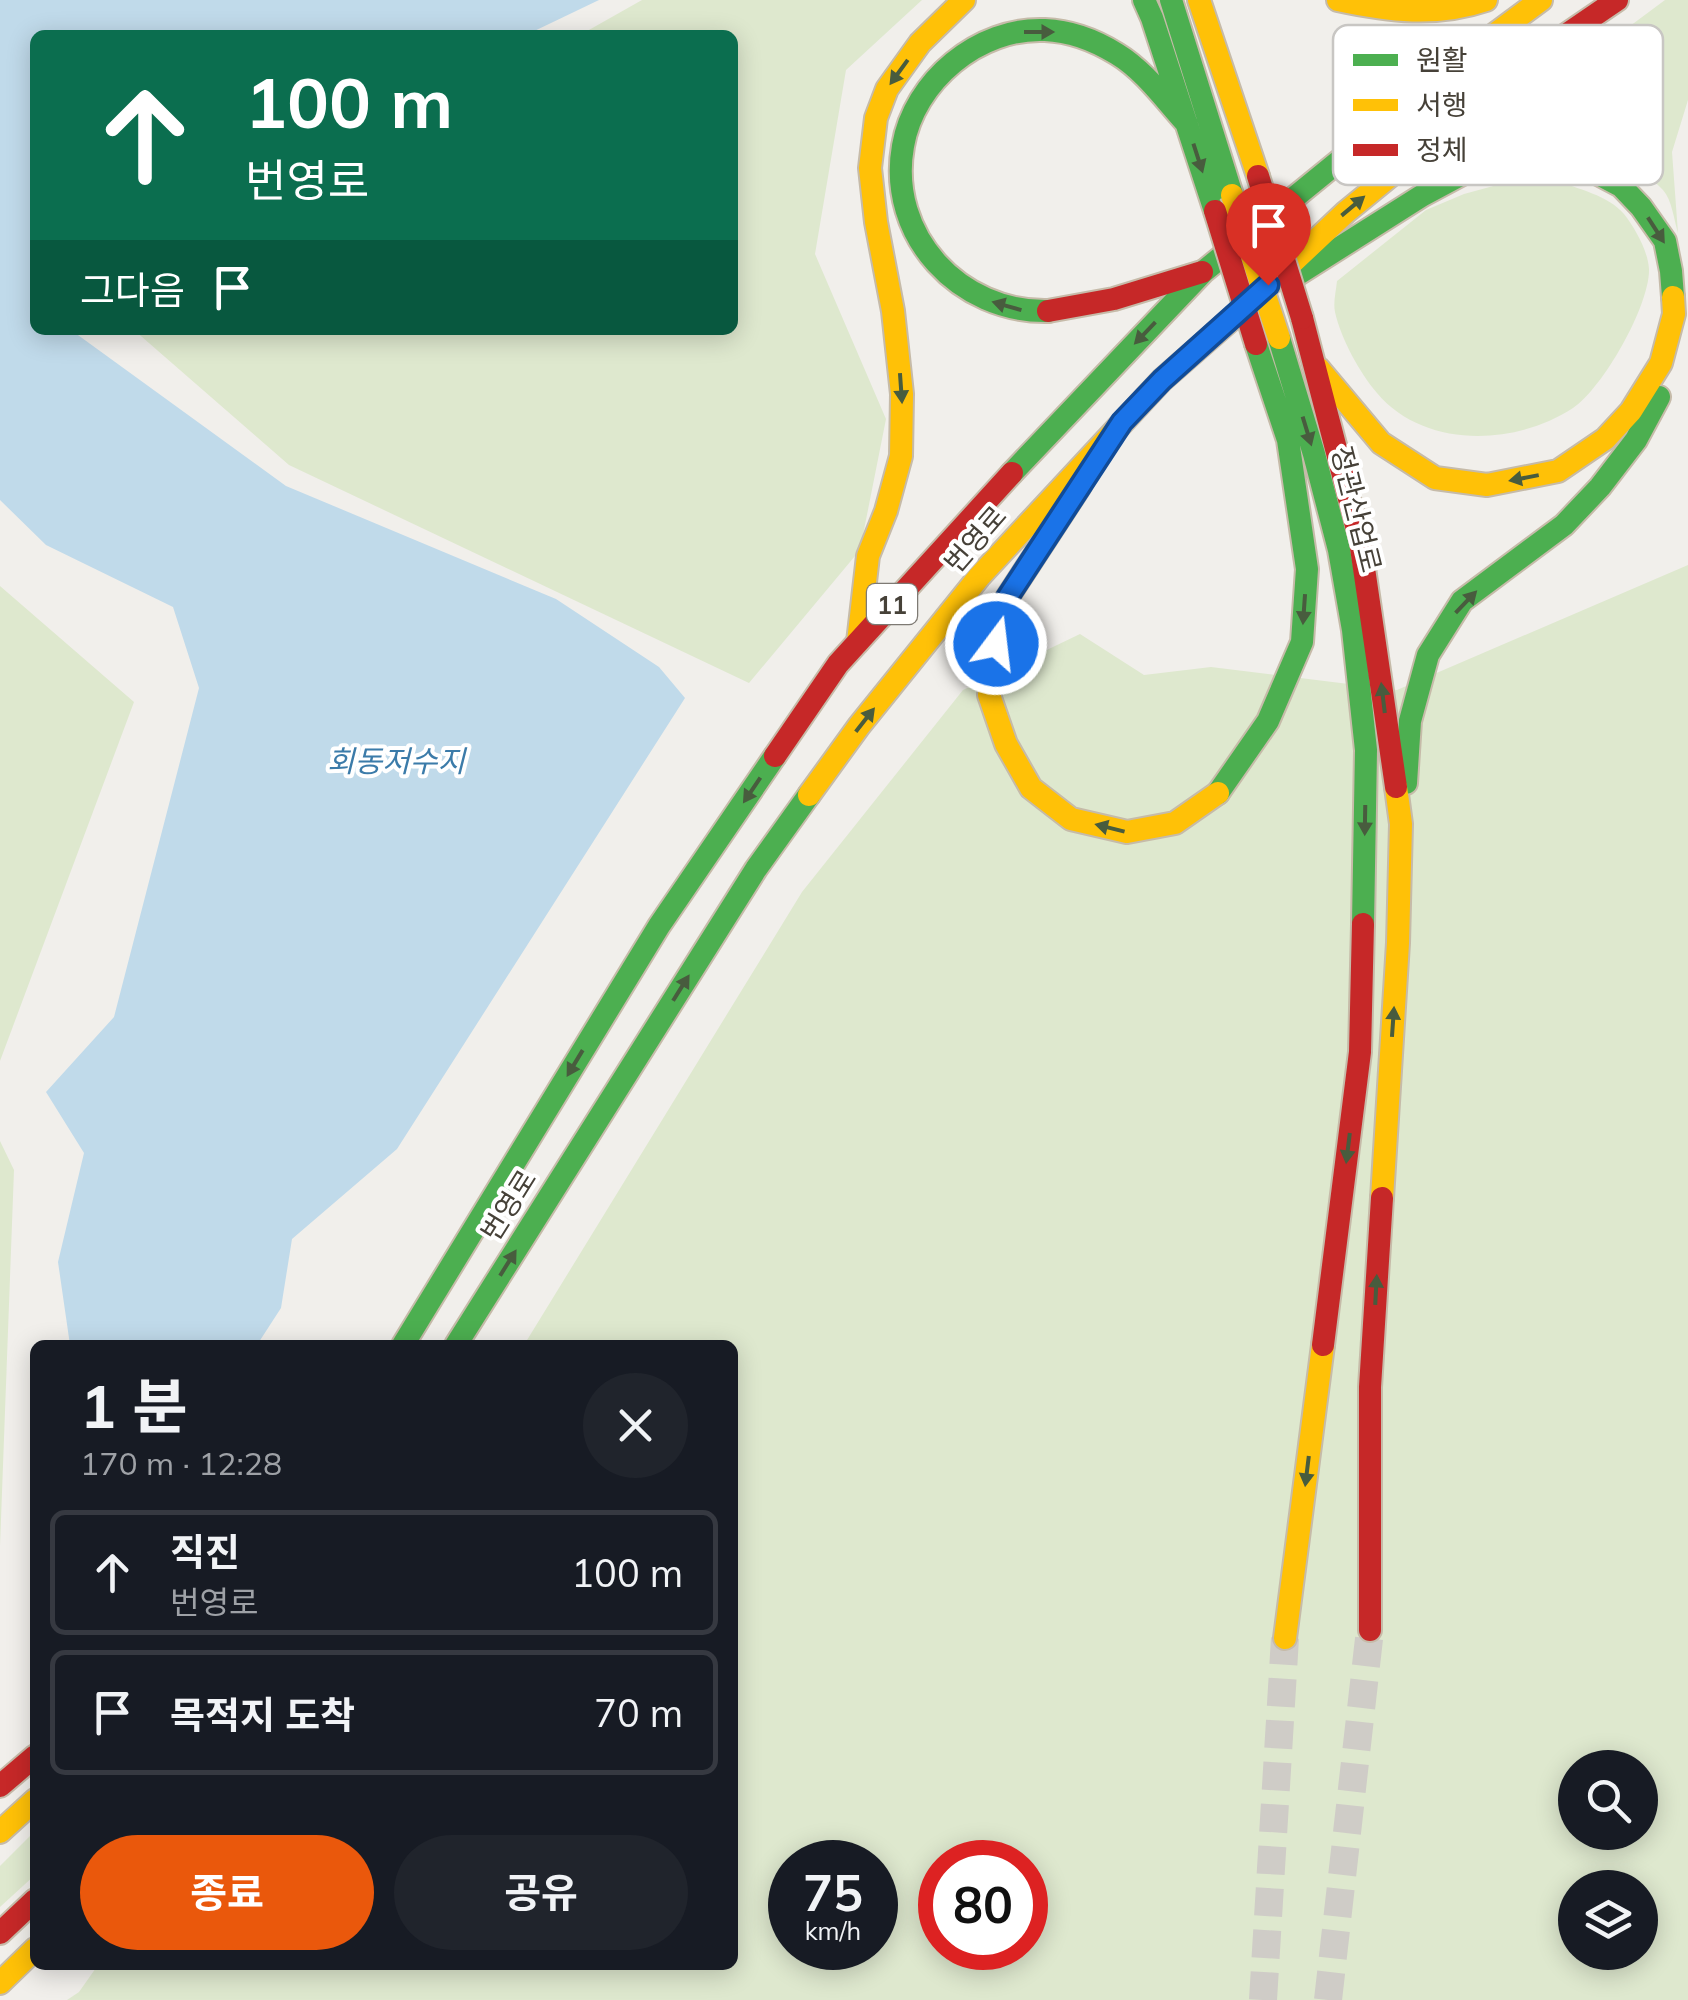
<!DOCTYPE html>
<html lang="ko">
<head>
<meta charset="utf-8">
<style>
	body { margin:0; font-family:Mulish,"Noto Sans KR",sans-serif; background:#20242c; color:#f1f3f6; height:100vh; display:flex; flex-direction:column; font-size:38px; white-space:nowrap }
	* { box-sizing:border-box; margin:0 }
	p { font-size:32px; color:#9ea1a6 }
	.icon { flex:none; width:55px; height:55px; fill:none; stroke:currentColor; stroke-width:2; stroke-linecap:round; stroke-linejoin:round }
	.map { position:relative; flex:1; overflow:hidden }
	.side { position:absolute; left:30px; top:1340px; width:708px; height:630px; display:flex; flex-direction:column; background:#171b24; border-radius:15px; box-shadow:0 5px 25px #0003 }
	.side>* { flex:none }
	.guide { position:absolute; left:30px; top:30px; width:708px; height:305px; border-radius:15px; box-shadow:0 5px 25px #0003; background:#0b6e4f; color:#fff; overflow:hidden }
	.tools { position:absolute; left:1558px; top:1750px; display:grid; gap:20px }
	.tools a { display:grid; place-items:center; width:100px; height:100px; border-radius:50%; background:#171b24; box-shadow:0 5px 25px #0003; font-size:50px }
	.speed { position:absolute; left:768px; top:1840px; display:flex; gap:20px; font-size:50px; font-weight:700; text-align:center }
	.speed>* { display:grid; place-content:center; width:130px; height:130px; border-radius:50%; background:#171b24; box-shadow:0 5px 25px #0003; line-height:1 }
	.speed small { font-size:25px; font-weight:400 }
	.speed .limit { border:15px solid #d22; background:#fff; color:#111 }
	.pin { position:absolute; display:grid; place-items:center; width:85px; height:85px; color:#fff; margin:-102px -42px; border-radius:50% 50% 50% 0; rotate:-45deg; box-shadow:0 0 10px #0007 }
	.pin .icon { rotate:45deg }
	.me { position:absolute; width:110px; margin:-55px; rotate:15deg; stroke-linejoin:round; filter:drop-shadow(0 0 8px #0008) }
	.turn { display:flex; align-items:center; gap:35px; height:210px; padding:0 50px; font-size:45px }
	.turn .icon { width:130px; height:130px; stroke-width:2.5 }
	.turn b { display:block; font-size:70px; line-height:85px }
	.then { display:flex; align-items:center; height:95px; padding:0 50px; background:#0003; gap:20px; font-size:38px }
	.round { display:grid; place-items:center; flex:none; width:105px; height:105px; border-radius:52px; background:#20242c }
	.headline { display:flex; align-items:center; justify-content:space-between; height:170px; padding:0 50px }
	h1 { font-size:60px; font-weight:700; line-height:75px }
	.cta { display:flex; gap:20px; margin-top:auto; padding:20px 50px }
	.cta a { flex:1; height:115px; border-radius:60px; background:#ea580c; color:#fff; font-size:40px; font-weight:700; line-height:115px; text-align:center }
	.cta a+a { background:#20242c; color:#f1f3f6 }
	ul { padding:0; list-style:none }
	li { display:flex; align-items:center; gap:30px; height:125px; margin:0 20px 15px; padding:0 30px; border:5px solid #363941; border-radius:15px }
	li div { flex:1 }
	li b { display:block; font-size:38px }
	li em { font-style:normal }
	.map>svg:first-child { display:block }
</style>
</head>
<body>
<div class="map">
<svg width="1688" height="2000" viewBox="0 0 1688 2000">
	<rect width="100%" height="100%" fill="#f1efeb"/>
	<path fill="#dee8ce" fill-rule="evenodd" d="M642,0H922L846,70L815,254L886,419L860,550L749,683L289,465L134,330H732V35H580Z
		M1665,0H1688V100L1672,152L1678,233C1674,220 1672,200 1663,190C1650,176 1634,168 1618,159C1569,135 1528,134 1475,141Z
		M1556,181C1577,188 1609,196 1624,214C1635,228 1648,251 1649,269C1650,305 1603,388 1573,408C1515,446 1424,449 1377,393C1360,373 1341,339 1335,312C1333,303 1336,291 1337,281L1426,210L1464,194L1497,185Z
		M1688,565V2000H67L79,1992L98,1965H732V1345H524L802,892L963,690L1080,634L1144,675L1211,667L1397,690ZM1575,1768H1640V1832H1575ZM790,1862H875V1948H790ZM940,1862H1025V1948H940ZM1575,1888H1640V1952H1575Z
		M0,586L134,702L0,1061Z
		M0,1141L14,1170L0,1546Z
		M35,1831V1875L0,1907V1866Z"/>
	<path fill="#c0daea" d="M0,0H599L526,35H35V330H71L286,486L556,599L659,667L685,698L397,1149L292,1239L281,1308L257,1345H70L58,1262L84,1153L46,1092L114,1017L199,688L173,607L46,545L0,500Z"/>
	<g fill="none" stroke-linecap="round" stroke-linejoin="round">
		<path stroke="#cfccc7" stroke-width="28" stroke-dasharray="28 14" stroke-linecap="butt" d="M1263,2000L1285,1638
			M1328,2000L1370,1630"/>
		<defs>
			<path id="fast" d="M1144,0L1152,18L1215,211
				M1171,0L1232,195
				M1295,276L1423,195L1479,165L1522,157L1551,156L1585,167L1621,186L1641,207L1665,241L1671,271L1673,297
				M1048,311C960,313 887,236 903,146C914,81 979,27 1045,30C1070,31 1096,41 1117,54C1145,71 1165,100 1187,124
				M1279,338L1314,454L1339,550L1353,630L1366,750L1363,924
				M1012,473L1203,272L1409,104
				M1406,783L1410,721L1428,655L1462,601L1564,525L1600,487L1636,440L1659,397
				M1218,793L1268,721L1302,642L1307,569L1288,440L1256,344
				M403,1345L659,926L775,756
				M456,1345L756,869L809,795"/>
			<path id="slow" d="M1199,0L1258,176
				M1338,0C1389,11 1436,17 1486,0
				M1409,104L1483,43L1541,0
				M1319,369L1381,443L1435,478L1487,485L1558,471L1605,439L1631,411L1661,363L1674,314L1673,297
				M1080,486L1007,598L996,644L989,695L1006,744L1031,788L1071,819L1127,832L1175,823L1218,793
				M858,642L868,556L886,511L901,456L902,394L893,311L876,222L870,168L876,118L887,89L920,43L964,0
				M809,795L859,726L979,577L1162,380L1243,309L1346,212L1401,167
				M1382,1198L1398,943L1401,824L1396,787
				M1285,1638L1323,1345
				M0,1832L35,1800
				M0,1983L35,1949"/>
			<path id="jam" d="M1401,167L1551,45L1617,0
				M1048,311L1114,299L1202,272
				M1302,318L1360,541L1396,787
				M775,756L838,664L1012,473
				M1323,1345L1360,1052L1363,924
				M1370,1630V1387L1382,1198
				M0,1786L35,1756
				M0,1933L35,1900"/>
		</defs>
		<use href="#fast" stroke="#c6bba9" stroke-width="26"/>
		<use href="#slow" stroke="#c6bba9" stroke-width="26"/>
		<use href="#jam" stroke="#c6bba9" stroke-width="26"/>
		<use href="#fast" stroke="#4caf50" stroke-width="22"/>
		<use href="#slow" stroke="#ffc107" stroke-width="22"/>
		<use href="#jam" stroke="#c62828" stroke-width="22"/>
		<defs>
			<path id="slow-bridge" d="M1232,195L1279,338"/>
			<path id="jam-bridge" d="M1258,176L1302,318
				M1215,211L1256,344"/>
		</defs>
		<use href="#slow-bridge" stroke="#c6bba9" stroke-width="26" stroke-linecap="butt"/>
		<use href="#jam-bridge" stroke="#c6bba9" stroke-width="26" stroke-linecap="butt"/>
		<use href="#slow-bridge" stroke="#ffc107" stroke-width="22"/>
		<use href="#jam-bridge" stroke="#c62828" stroke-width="22"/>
	</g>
	<defs><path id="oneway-solid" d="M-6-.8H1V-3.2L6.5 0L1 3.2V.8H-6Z" transform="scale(2.5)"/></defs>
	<g fill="#485c3e">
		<use href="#oneway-solid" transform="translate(1039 32)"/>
		<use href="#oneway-solid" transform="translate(899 72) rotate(126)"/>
		<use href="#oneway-solid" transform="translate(1198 158) rotate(72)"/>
		<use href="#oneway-solid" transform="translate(1353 206) rotate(-40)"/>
		<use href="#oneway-solid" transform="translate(1656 230) rotate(57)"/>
		<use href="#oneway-solid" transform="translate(1007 306) rotate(-164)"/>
		<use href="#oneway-solid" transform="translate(1145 333) rotate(134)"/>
		<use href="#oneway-solid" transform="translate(901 388) rotate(86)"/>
		<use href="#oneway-solid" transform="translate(1307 431) rotate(73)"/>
		<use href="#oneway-solid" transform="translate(1524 478) rotate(169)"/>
		<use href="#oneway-solid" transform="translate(1466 602) rotate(-46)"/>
		<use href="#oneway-solid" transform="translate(1304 609) rotate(94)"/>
		<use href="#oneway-solid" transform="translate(1383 698) rotate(-97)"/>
		<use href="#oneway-solid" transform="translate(865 720) rotate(-52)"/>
		<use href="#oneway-solid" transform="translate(752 790) rotate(124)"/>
		<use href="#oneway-solid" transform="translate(1365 820) rotate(91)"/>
		<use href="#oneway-solid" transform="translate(1110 828) rotate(-166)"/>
		<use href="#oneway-solid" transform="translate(681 988) rotate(-58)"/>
		<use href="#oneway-solid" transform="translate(1393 1022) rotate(-86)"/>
		<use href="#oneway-solid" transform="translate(575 1063) rotate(121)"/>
		<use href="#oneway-solid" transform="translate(1348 1148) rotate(97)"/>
		<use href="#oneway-solid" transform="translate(508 1263) rotate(-58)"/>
		<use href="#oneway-solid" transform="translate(1376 1290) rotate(-87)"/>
		<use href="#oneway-solid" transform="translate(1307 1471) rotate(97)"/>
	</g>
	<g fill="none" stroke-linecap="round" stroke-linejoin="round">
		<defs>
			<path id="route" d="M996,644L1007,598L1122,422L1162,380L1268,285"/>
		</defs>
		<use href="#route" stroke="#114b97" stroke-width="25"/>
		<use href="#route" stroke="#1a73e8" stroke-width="18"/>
	</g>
	<g text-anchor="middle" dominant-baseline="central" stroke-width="8" stroke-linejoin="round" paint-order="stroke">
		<rect fill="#fff" stroke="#7e7a74" stroke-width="2.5" x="867" y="584" width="50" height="40" rx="8"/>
		<g font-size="25" font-weight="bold" fill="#464138">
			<text x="892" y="604">11</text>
		</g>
		<g font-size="28" fill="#464138" stroke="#fff">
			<text transform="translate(1357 509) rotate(76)">정관산업로</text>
			<text transform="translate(975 539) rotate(-49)">번영로</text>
			<text transform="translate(508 1205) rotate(-58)">번영로</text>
		</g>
		<g font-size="30" font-style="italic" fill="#3b7ba9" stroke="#fff">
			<text x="396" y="761">회동저수지</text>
		</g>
	</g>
	<rect x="1333" y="25" width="330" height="160" rx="15" fill="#fff" stroke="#c8c6c3" stroke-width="2.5"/>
	<rect x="1353" y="54" width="45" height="12" fill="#4caf50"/>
	<rect x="1353" y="99" width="45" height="12" fill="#ffc107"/>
	<rect x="1353" y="144" width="45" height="12" fill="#c62828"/>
	<g font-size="28" fill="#464138">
		<text x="1416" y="70">원활</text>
		<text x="1416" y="115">서행</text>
		<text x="1416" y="160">정체</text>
	</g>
</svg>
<div class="tools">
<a><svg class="icon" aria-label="search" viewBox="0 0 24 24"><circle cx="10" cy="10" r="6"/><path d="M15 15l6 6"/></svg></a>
<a><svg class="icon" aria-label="layers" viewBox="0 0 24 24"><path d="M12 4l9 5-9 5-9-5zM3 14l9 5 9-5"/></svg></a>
</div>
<div class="speed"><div>75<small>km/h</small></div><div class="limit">80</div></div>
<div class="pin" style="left:1268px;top:285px;background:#d93025"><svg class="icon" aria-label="arrive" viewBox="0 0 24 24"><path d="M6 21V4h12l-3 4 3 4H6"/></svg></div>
<svg class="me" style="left:996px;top:644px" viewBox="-20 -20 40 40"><circle r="17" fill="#1a73e8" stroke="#fff" stroke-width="3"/><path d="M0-11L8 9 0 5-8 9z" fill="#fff"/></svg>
<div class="guide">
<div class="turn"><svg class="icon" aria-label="ahead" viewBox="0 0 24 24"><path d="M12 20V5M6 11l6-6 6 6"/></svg><div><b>100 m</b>번영로</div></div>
<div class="then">그다음<svg class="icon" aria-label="arrive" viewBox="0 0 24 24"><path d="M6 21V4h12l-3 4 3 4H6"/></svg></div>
</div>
<section class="side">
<div class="headline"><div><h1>1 분</h1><p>170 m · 12:28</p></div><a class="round"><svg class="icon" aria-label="close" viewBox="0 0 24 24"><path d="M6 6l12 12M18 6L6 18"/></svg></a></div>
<ul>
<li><svg class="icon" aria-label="ahead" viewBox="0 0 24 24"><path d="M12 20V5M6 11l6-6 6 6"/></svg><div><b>직진</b><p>번영로</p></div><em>100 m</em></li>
<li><svg class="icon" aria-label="arrive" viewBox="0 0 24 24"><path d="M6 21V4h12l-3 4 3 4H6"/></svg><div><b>목적지 도착</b></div><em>70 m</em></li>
</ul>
<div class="cta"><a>종료</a><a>공유</a></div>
</section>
</div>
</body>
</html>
